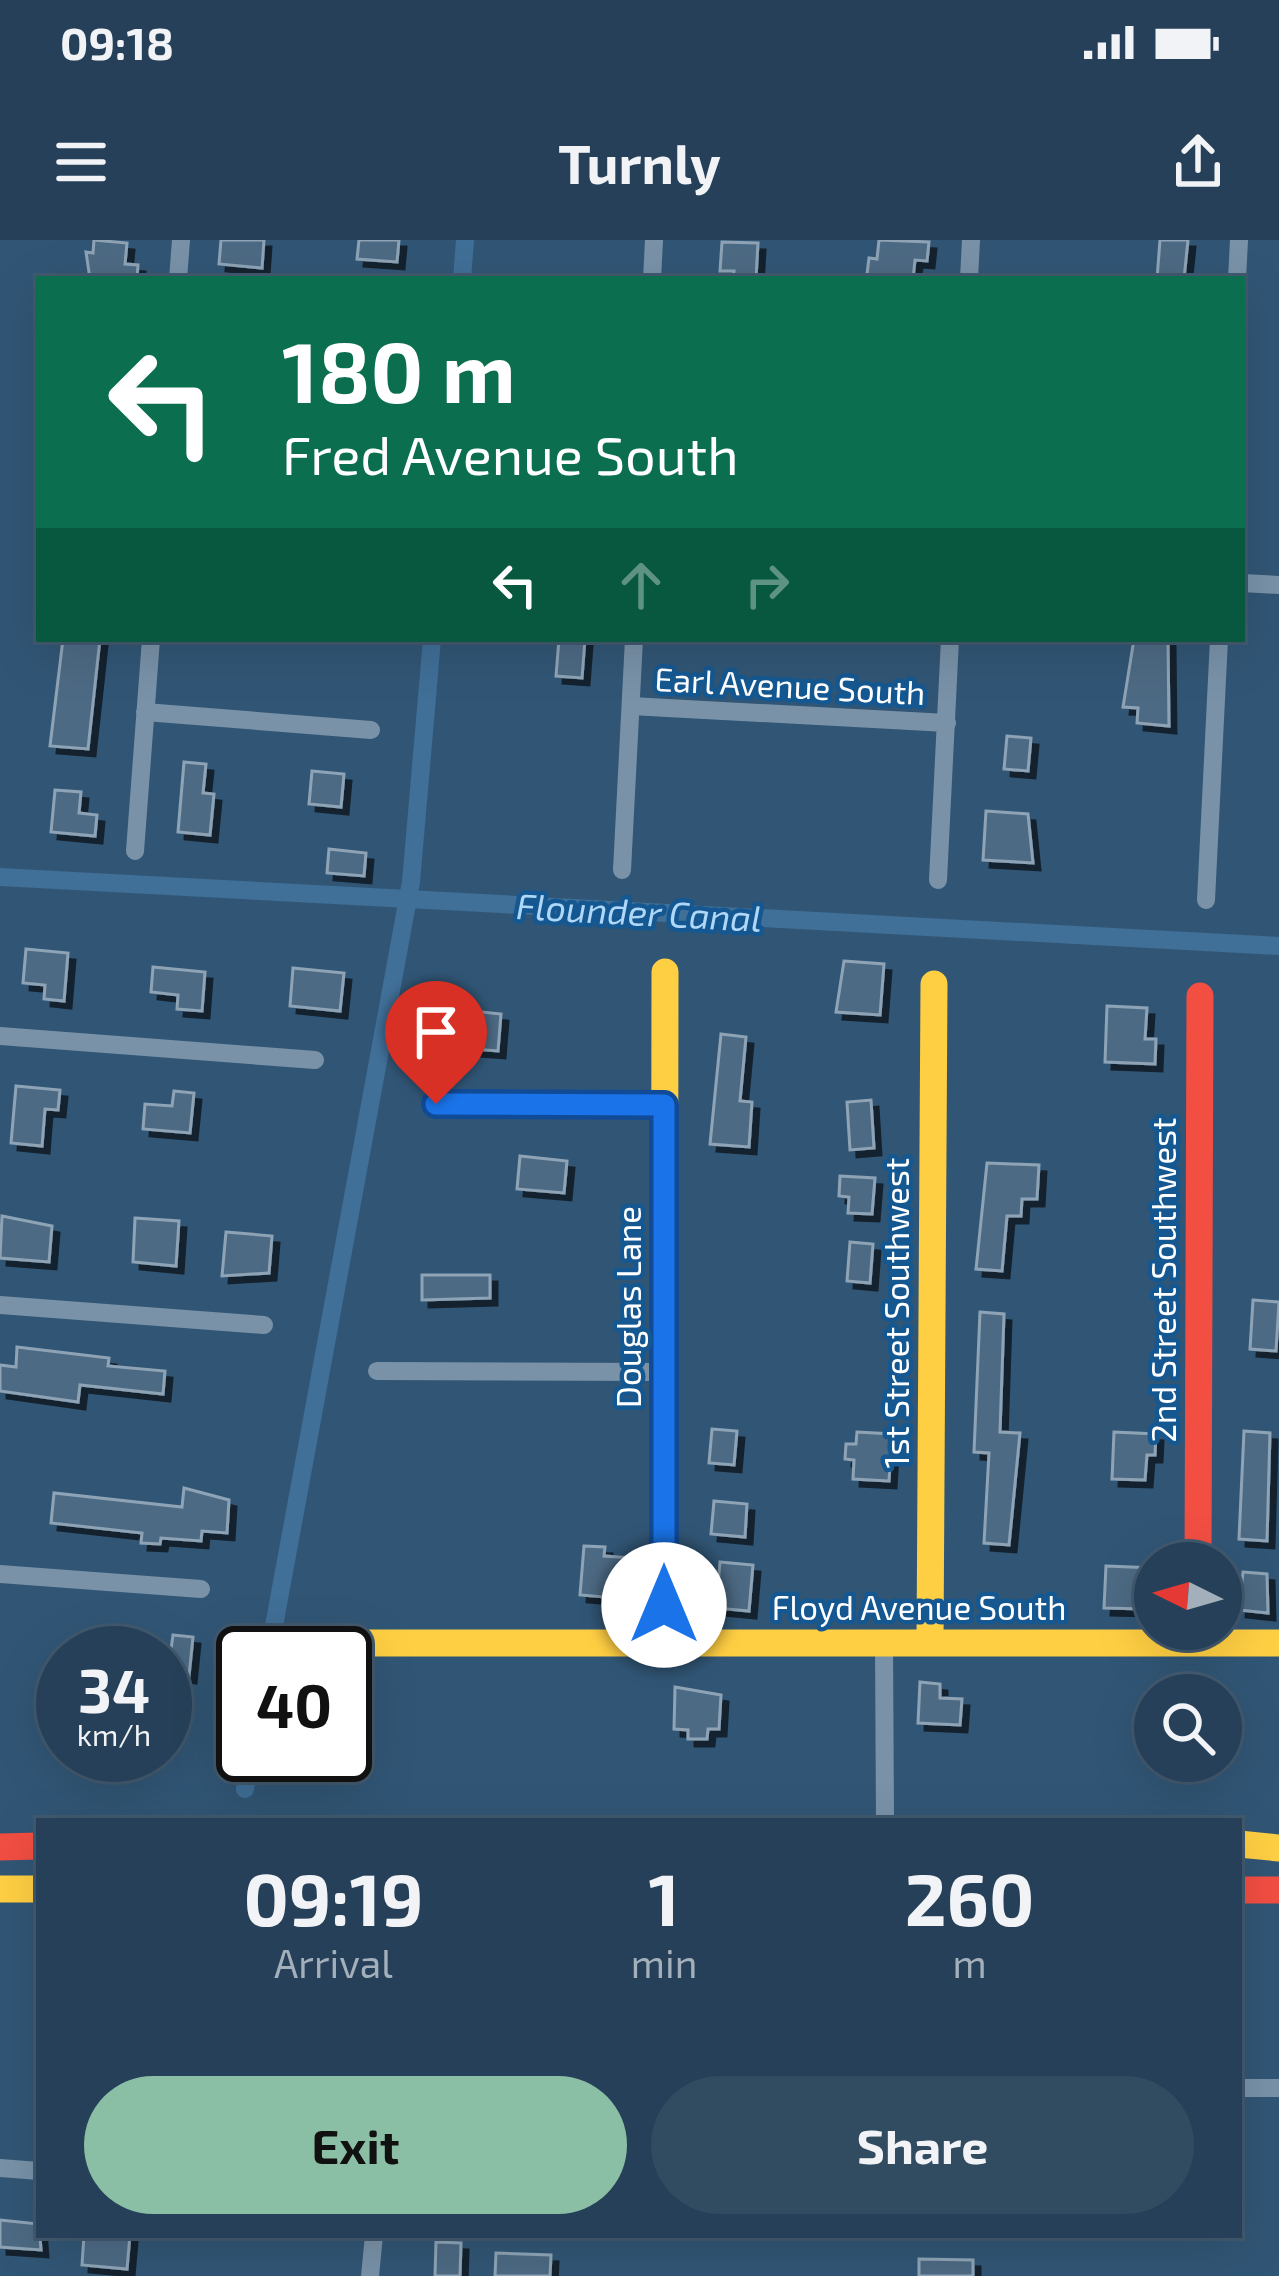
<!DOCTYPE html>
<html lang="en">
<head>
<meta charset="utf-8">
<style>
	body { margin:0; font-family:"Exo 2",sans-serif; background:#314b61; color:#f1f3f6; height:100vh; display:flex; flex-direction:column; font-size:45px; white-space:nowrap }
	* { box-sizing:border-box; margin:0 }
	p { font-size:39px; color:#a3afba }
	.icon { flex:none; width:66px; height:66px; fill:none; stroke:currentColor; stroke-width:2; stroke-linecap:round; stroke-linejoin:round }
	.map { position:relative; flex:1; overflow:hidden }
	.drawer { position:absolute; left:36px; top:1578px; width:1206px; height:420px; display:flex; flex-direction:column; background:#254058; border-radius:0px; box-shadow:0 12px 48px #0002,0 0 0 3px #42596e }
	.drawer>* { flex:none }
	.guide { position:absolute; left:36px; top:36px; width:1209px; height:366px; border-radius:0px; box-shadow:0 12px 48px #0002,0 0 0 3px #42596e; background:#0b6e4f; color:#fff; overflow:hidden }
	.needle { width:78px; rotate:275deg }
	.buttons { position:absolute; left:1134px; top:1302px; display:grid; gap:24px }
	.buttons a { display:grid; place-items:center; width:108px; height:108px; border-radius:50%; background:#254058; box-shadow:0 12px 48px #0002,0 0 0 3px #42596e; font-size:60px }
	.speed { position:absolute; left:36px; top:1386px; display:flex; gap:24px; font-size:60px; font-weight:700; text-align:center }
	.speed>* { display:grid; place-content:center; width:156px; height:156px; border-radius:50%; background:#254058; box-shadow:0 12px 48px #0002,0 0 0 3px #42596e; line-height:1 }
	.speed small { font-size:30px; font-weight:400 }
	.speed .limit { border:6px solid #111; border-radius:18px; background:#fff; color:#111 }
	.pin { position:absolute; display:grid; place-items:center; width:102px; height:102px; color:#fff; margin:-123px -51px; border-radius:50% 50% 50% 0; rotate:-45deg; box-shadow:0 0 12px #0007 }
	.pin .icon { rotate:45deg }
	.me { position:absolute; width:132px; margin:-66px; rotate:0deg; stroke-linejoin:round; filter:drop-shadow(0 0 9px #0008) }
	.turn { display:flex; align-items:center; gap:42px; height:252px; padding:0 48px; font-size:54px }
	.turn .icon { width:156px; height:156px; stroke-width:2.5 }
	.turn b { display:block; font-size:84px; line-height:102px }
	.lanes { display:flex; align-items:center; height:114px; padding:0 48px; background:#0003; justify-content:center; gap:60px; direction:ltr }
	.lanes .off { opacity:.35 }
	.eta { display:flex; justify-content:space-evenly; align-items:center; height:204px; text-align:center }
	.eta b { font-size:72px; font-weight:700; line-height:84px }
	.cta { display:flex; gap:24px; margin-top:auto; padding:24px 48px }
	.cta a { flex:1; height:138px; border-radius:72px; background:#8abfa5; color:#111; font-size:48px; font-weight:700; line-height:138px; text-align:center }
	.cta a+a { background:#314b61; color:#f1f3f6 }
	.status { display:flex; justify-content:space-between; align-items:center; height:84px; padding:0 60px; background:#254058; direction:ltr }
	.status svg { height:33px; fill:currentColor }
	header { display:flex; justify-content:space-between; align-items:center; height:156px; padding:0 48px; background:#254058; font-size:54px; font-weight:700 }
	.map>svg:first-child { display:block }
</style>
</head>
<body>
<div class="status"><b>09:18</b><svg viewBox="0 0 49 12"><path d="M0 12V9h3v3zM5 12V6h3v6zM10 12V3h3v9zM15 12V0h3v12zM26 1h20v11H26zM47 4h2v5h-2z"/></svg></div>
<header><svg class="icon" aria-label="menu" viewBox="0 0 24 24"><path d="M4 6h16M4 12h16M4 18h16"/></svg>Turnly<svg class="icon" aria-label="share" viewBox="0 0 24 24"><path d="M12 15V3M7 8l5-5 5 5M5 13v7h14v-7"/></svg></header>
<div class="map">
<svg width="1279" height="2036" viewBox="0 0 1279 2036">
	<defs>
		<filter id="shadow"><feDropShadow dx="7" dy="7" stdDeviation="0" flood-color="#0009"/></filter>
	</defs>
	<rect width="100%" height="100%" fill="#315675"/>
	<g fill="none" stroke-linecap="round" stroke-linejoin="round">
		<path stroke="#406f97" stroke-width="18" d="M462,39L465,0
			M0,637L1279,706
			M269,1413L411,642L432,399
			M245,1549L251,1515"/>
	</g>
	<path fill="#4e6b84" stroke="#8ea4b6" stroke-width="3" filter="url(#shadow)" d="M94,0L127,3L125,24L138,25L137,39H90L86,12L93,13Z
		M221,0H264L262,28L219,24Z
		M359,0H399L397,22L357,19Z
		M879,0L929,2L927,21L915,20L913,39H879L867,34L869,18L877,19Z
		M1160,0H1188L1184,39H1157Z
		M722,2L758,3L756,39H733L734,31H720Z
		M63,399H100L88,509L50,506Z
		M559,399H585L582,438L556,436Z
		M1134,399H1168L1169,486L1137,483L1138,468L1123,467Z
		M1007,496L1031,498L1028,531L1004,529Z
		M184,522L206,524L203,553L214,554L210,595L178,592Z
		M312,531L344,534L341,567L309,564Z
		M55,550L81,552L79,573L97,575L95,596L51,592Z
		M986,571L1028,574L1033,623L983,620Z
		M329,609L366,613L364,636L327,633Z
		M26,709L68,713L64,761L44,759L45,745L23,743Z
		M844,721L884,724L880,775L836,772Z
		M153,727L205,732L202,771L177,769L178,755L151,752Z
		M293,728L344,733L340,771L290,766Z
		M1107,766L1147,768L1145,799H1156L1155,824L1105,822Z
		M463,770L501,774L498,811L460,808Z
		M721,794L746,797L740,861L752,862L749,907L710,904Z
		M16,846L60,850L58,870L45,869L42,906L11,903Z
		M174,851L194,853L190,893L143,889L145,864L172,866Z
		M871,860L874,908L850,910L847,862Z
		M520,916L567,921L564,953L517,949Z
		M987,923L1039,925L1037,959H1022L1021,976H1007L1002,1031L976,1029Z
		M840,936L875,938L872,974L848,973L849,957L839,956Z
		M2,976L52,986L49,1022L0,1018Z
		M135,978L179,981L176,1026L133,1022Z
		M226,992L272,996L269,1033L222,1036Z
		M850,1002L873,1004L870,1043L847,1041Z
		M422,1035H490V1058L422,1060Z
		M1253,1060L1279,1062L1276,1111L1250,1109Z
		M980,1072L1004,1074L1000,1192L1020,1193L1009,1305L984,1303L989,1213L974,1212Z
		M17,1107L109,1118L108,1126L165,1131L163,1154L80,1145L78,1162L0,1151V1125L16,1127Z
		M712,1189L737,1191L734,1225L709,1223Z
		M1244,1191L1270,1193L1267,1301L1239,1299Z
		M857,1192L892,1194L889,1241L853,1239L854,1220L845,1219L846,1204H856Z
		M1114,1192L1156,1194L1155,1215H1147L1145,1240L1112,1239Z
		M184,1248L229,1260L227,1293L202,1291L201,1301L161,1298L160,1304L141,1303L142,1293L51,1283L54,1253L182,1267Z
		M714,1261L747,1264L745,1297L711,1294Z
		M584,1306L605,1307L604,1316L632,1318L628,1359L580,1355Z
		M720,1322L753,1325L749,1371L716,1368Z
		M1106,1326L1155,1328V1347H1144L1143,1369L1104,1368Z
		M1243,1332L1267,1334L1268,1373L1239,1370Z
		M173,1395L193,1397L189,1436L165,1433V1409H171Z
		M920,1442L940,1444V1458L962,1459L960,1485L918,1483Z
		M675,1447L721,1455L719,1489H708L707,1499H688V1490L674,1489Z
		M0,1980L39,1984L41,2010L0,2007Z
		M84,1995H130L127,2029L82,2025Z
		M436,2002L461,2003L460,2036H435Z
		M496,2013L551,2015L550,2036H495Z
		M919,2019L973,2020V2036H919Z"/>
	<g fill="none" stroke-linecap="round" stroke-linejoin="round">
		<path stroke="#7992a8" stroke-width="18" d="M178,39L181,0
			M652,39L654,0
			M969,39L971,0
			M1237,39L1239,0
			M1242,343L1279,345
			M631,466L947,483
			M145,472L371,490
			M135,611L151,399
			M622,630L634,399
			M938,640L950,399
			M1206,660L1219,399
			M0,796L315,820
			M436,864L665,865
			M0,1065L264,1085
			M377,1131L664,1132
			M0,1334L201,1349
			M884,1402L885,1581
			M1239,1848H1279
			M0,1928L39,1931
			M370,2036L374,1995"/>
		<path stroke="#ffcf43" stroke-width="27" d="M664,1402L665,732
			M342,1403H1279
			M930,1403L934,744
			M1239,1604L1279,1608
			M0,1649H39"/>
		<path stroke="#f24e42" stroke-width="27" d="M1198,1323L1200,756
			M0,1607L39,1606
			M1239,1650H1279"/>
	</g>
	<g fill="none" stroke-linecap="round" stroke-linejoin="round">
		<defs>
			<path id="route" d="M436,864L664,865V1365"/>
		</defs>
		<use href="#route" stroke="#114b97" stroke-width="30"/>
		<use href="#route" stroke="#1a73e8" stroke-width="21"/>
	</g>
	<g text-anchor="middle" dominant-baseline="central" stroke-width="9" stroke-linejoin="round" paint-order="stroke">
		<g font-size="33" fill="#fff" stroke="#155891">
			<text transform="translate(790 445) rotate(3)">Earl Avenue South</text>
			<text transform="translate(1163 1040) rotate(-90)">2nd Street Southwest</text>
			<text transform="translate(628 1067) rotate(-90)">Douglas Lane</text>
			<text transform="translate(896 1073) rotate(-90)">1st Street Southwest</text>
			<text x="919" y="1367">Floyd Avenue South</text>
		</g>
		<g font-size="36" font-style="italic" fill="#aed7f8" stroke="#155891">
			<text transform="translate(639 671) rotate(3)">Flounder Canal</text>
		</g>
	</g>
</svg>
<div class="buttons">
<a><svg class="needle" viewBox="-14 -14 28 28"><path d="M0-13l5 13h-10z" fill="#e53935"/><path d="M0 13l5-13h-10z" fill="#a3afba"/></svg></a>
<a><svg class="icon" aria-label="search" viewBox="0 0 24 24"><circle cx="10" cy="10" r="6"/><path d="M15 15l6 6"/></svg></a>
</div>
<div class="speed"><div>34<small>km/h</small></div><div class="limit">40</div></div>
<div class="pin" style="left:436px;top:864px;background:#d93025"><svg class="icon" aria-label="arrive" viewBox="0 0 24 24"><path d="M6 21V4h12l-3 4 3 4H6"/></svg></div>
<svg class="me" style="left:664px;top:1365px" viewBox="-20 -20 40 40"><circle r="19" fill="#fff"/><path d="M0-13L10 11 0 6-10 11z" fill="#1a73e8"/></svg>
<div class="guide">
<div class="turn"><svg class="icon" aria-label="left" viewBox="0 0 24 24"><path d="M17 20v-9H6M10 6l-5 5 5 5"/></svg><div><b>180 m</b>Fred Avenue South</div></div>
<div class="lanes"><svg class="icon" aria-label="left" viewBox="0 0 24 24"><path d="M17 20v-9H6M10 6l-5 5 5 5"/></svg><svg class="icon off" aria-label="ahead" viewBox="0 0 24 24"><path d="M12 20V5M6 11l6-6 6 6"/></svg><svg class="icon off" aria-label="right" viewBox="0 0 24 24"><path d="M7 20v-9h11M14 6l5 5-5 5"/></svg></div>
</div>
<section class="drawer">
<div class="eta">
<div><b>09:19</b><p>Arrival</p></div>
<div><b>1</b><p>min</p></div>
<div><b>260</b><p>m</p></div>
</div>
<div class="cta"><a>Exit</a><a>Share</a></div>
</section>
</div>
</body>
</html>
